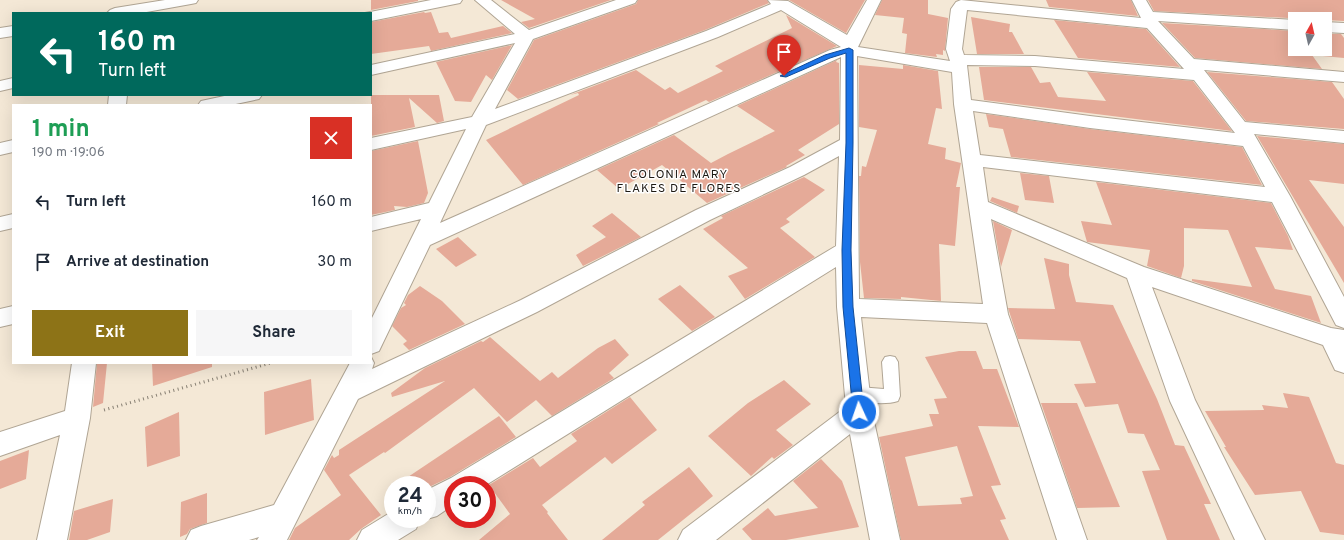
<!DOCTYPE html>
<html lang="en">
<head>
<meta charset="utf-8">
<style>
	body { margin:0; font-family:Overpass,sans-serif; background:#f6f6f7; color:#1f2937; height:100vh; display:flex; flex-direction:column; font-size:15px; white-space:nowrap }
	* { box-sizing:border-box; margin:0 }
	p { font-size:13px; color:#747a83 }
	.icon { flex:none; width:22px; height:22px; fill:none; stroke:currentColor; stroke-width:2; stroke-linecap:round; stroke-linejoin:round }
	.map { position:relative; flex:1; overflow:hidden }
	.panel { position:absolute; left:12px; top:104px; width:360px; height:260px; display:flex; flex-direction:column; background:#fff; border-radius:0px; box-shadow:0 4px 16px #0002 }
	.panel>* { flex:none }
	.banner { position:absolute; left:12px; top:12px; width:360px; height:84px; border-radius:0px; box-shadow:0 4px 16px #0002; background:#00695c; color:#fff; overflow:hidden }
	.needle { width:26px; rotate:8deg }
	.controls { position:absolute; left:1288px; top:12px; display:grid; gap:8px }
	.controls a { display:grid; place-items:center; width:44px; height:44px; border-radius:0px; background:#fff; box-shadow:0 4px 16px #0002; font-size:20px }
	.speed { position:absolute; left:384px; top:476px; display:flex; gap:8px; font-size:20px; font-weight:700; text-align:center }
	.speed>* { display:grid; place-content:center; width:52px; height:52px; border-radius:50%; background:#fff; box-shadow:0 4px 16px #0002; line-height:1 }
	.speed small { font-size:10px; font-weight:400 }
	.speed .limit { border:6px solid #d22; background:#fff; color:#111 }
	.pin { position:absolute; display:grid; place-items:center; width:34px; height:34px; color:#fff; margin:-41px -17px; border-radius:50% 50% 50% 0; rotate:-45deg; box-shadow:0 0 4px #0007 }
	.pin .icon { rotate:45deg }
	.me { position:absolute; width:44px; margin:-22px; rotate:357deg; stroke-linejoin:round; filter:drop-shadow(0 0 3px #0008) }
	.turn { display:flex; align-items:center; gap:14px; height:84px; padding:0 20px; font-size:18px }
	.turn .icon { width:52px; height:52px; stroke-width:2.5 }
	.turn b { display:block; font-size:28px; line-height:34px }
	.round { display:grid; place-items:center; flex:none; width:42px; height:42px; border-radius:0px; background:#f6f6f7 }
	.overview { display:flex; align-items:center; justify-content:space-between; height:68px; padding:0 20px }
	h1 { font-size:24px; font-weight:700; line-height:30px; color:#1e9e55 }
	.cta { display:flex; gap:8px; margin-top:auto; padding:8px 20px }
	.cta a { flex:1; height:46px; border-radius:0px; background:#8d7317; color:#fff; font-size:16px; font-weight:700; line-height:46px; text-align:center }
	.cta a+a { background:#f6f6f7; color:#1f2937 }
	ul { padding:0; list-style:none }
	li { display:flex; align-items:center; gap:12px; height:60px; padding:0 20px }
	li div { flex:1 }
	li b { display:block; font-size:15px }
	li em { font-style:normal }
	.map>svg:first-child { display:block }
</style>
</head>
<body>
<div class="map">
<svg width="1344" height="540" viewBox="0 0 1344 540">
	<rect width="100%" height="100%" fill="#f4e8d6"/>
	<path fill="#e5aa98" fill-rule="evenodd" d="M371,0H418V1L371,10Z
		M501,0H611L529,28L521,22L535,19Z
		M638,0H767L769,3L705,30L518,99L507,90L534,40L636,4Z
		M789,0H865L846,33Z
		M882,0H928V14L948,18L945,51L943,50V55L936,54L937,57L905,53L907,34L902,33L904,18L875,15Z
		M1046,0H1131L1138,16L1049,7Z
		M1148,0H1344V21L1154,11Z
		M424,12L425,13L431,12L439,33L448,32L451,38L503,26L512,33L431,51L429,46L371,54V22Z
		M786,15L837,46L709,102L706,100L657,123L659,124L523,185L486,140L579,95L578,93L570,95L636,70L665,90L670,87L678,93L723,71L715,66L792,28Z
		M971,17L1010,24L1009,32H1012L1024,54H977Z
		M1054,20L1146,29L1180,67L1078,58Z
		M1162,23L1295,31V49H1325V34H1341L1344,38V58L1312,55L1322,69L1195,58Z
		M512,45L492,80L486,75L471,102L455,101L436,62Z
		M837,60L836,62L839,63V124L798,150L805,155L786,166L787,167L707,203L662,165L619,189L597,170L674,135L711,163L728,154L775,131L737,106Z
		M859,65L903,69V65L938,71L942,109L936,108L928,144L946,148L945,159L961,163L956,187H960L955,246L939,244L941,301L901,297V299L864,298L860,262L859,176H861L862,166L866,167L877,130L859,127Z
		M979,67H1031L1040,83L1050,82L1058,97L1106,101L1087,72L1193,81L1232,131L984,100Z
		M1207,72L1332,82L1344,99V129L1246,121Z
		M371,95H439L444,121L437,123L409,98L415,127L371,136Z
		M986,114L1090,129L1242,147L1262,185L1011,157L1003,129L989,127Z
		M1257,136L1344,144V184L1309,180L1344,227V283Z
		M418,141L428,193L424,203L407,207L394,206L395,210L371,215V151Z
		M1020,173L1049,176L1054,203L1025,200Z
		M804,177L825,190L786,219L790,222L780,228L815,257L745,299L728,276L748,268L703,229L723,218L721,216Z
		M1096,182L1271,203L1288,236L1293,250L1255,247L1275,289L1311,296L1321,323L1192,281V279L1252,287L1228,230L1184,228V266L1181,278L1147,266L1150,250L1087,242L1081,221L1112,225Z
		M992,197L1019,206L1017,213L990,201Z
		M612,213L641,237L583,266L576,255L606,237L592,226Z
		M993,221L1012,230L1001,267Z
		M458,237L477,255L456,267L436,249Z
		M1044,258L1069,264V275L1076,302L1113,305L1157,399L1175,445L1184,446L1211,504H1204L1220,540H1167L1142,471L1160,470L1144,434L1128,433L1118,404L1085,407L1074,384L1096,383L1080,341L1018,339L1008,308L1055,309Z
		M680,285L715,317L692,331L658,299Z
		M420,286L442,301L465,324L409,350L403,344L407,341L392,326L401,308L406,305L404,303L408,295Z
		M490,337L540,381L552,372L558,378L598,348L615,339L629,355L609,373L614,378L552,416L536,400L507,422L474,388L385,453L384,452L349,475L381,515L361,529L349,540H289L295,528L341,495L324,470L332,455L334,458L339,455V450L445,381L392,397L391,393L425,368L481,341L483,342Z
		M959,351H976L983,369H997L1019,427L978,426L1001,485L991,486L1006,519L1000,520L1009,540H901L879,437L933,426L929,414H939L934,399L947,398L925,357ZM957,446L973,496L960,498L962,504L918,506L905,457Z
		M97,363H107L103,403L93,407Z
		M152,363H212V367L153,386Z
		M311,379L314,420L265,435L264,392Z
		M784,380L811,404L776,430L793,445L774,459L772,457L751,476L708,436L748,403Z
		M1283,393L1309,397L1336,463L1344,465V535L1320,532L1301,491L1255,495L1224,447H1226L1205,411L1264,410L1262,405L1288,408Z
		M630,397L657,430L612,464L605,457L542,505L548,512L547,513L568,540H479L510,514L489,485L533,458L540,467L577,441L571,434Z
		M1041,403H1077L1120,507L1077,508Z
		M179,412L180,456L147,467L145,427Z
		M499,416L516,437L450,477L427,488V485H396Z
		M29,450L26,479L0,489V461Z
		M821,459L842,481L859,527L786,540H752L742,529L768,508L775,516L818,508L793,481Z
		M689,467L713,496L658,540H602L645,505L642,502Z
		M207,493V523L190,529L187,534L180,537L181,502Z
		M113,499L110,532L87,540H69L74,511Z"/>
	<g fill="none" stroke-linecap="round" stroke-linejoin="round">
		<defs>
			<path id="service" d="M890,356L895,357L898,362L900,396L898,401C886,405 864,403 852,399L850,394L852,389L858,387L884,389L882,362L885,357Z"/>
			<path id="minor" d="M165,0H198L196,3L191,4L141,13H107L110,10L115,8Z
				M431,0H462L460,3L455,4L371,21V13H365Z
				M475,0H491L529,30L616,0H637L635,3L533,39L495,109L706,31L771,4L768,0L788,1L847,35L867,0H881L858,47L950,61L946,49L951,9L956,2L961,0L1141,18L1132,0H1146L1153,12L1295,20V30L1158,21L1194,59L1344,72V82L1204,70L1245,122L1344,131V143L1254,134L1290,196L1344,297V328L1336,325L1272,202L983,167L988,202L1144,267L1331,328L1344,330V373L1335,370L1323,345L1152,287L1195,400L1265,540H1235L1170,401L1127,278L991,219L1008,314L1087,540H1057L987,323L861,317L872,412L900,540H870L850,434L716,540H678L683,530L846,407L837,307L836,267L486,485H453V505L437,516L427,519H426L427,490L451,478L836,246L839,156L804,175L710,220L537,312L358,399L287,540H257L259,537L249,540H186L191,530L201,526L274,505L350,363H371V357L374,363L372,369L521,300L696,210L790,167L840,140L841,57L430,245L379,351L371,354V320L421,219L371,231V217L429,203L466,129L371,150V138L472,117L515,43L371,75V65L515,34ZM781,10L841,47L830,50L440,223L486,125L718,37ZM967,10L1147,28L1184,69L1035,56L964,55L962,49ZM857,56L952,72L954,104L983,304L859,299ZM967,65L1035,66L1194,80L1235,133L1090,116L971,100ZM973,111L1090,128L1243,146L1265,187L980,155Z
				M1325,22L1344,23V33L1325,32Z
				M13,26V36L0,38V28Z
				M13,78V88L0,91V81Z
				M109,95H127L126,105H108Z
				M229,95H262L259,99L231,105H198L201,101Z
				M13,140V152L0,155V143Z
				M13,214V228L0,231V217Z
				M13,306V324L0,327V309Z
				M72,363H96L90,418L67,540H37L60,435L0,456V432L65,411Z
				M393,511V519H420L416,529L398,540H357L362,530Z"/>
		</defs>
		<use href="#service" stroke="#b0a594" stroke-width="2"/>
		<use href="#minor" stroke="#b0a594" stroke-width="2"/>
		<path stroke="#888074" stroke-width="3" stroke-dasharray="1 3.5" stroke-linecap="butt" d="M104,410L271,363"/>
		<use href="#service" fill="#fff" fill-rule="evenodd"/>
		<use href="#minor" fill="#fff" fill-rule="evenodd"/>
	</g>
	<path fill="#1a73e8" stroke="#114b97" d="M849,48L853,50V143L851,250L853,307L864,412L862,415L859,416L855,415L853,412L843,307L842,250L846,143V53L830,58L786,77L780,76L825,55Z"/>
	<g text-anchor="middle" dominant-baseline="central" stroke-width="3" stroke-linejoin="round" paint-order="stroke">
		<g font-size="12" letter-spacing="1" fill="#1e1a14" stroke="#fff">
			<text x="679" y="175">COLONIA MARY<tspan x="679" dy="14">FLAKES DE FLORES</tspan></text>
		</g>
	</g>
</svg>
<div class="controls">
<a><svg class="needle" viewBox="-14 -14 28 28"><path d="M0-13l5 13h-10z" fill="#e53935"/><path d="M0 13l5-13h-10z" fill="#747a83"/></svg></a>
</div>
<div class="speed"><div>24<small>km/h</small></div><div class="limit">30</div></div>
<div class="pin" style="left:784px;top:76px;background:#d93025"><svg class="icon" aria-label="arrive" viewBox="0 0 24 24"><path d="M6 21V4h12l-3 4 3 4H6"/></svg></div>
<svg class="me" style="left:859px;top:412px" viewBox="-20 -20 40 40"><circle r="17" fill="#1a73e8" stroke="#fff" stroke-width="3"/><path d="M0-11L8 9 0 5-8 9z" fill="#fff"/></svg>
<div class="banner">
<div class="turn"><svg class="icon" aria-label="left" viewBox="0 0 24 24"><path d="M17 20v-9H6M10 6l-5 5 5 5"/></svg><div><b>160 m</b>Turn left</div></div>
</div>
<section class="panel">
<div class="overview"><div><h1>1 min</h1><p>190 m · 19:06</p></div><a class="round" style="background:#d93025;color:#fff"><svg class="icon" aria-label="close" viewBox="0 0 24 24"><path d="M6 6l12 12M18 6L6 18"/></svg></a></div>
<ul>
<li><svg class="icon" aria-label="left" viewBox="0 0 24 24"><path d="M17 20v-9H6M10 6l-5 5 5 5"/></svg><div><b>Turn left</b></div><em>160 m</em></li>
<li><svg class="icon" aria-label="arrive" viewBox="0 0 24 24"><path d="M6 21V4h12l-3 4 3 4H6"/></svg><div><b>Arrive at destination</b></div><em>30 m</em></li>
</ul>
<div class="cta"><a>Exit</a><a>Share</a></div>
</section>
</div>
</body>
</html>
